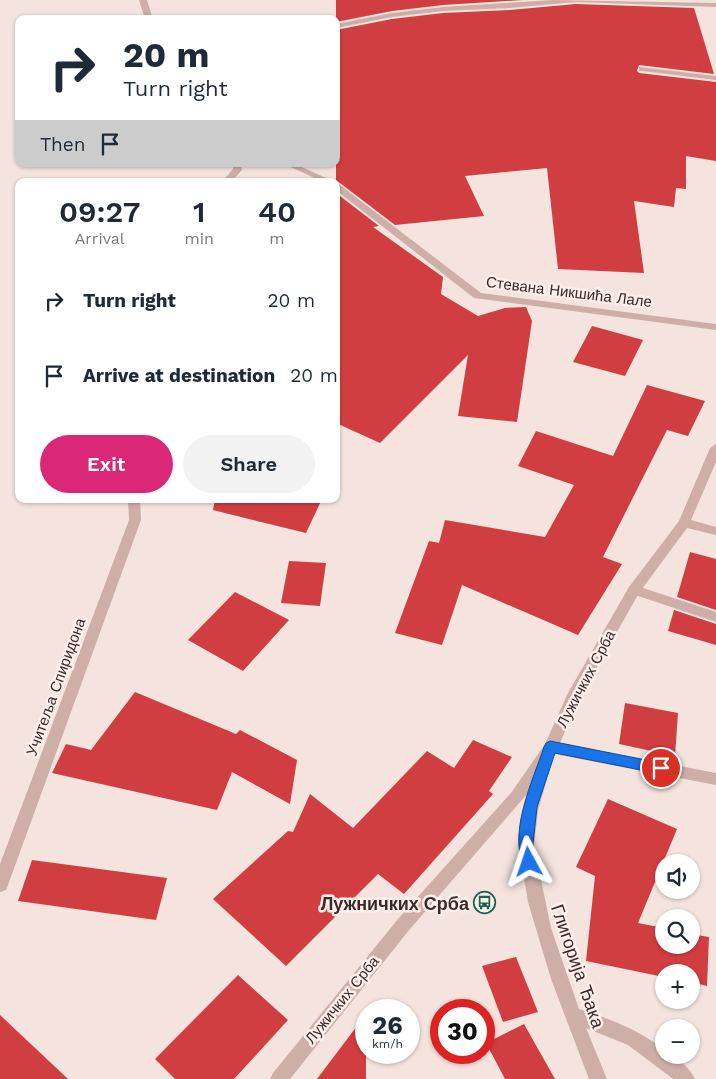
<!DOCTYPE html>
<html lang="en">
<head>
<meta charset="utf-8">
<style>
	body { margin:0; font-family:"Work Sans",sans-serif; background:#f2f2f3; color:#1f2937; height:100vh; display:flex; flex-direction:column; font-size:19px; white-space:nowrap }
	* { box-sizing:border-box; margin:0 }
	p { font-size:16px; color:#747a83 }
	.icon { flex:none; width:28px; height:28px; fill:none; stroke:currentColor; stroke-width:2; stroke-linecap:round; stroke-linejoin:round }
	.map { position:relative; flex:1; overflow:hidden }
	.sheet { position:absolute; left:15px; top:178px; width:325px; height:325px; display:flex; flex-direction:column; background:#fff; border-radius:10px; box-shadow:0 1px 4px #0004 }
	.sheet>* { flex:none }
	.banner { position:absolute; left:15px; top:15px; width:325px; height:152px; border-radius:10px; box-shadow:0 1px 4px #0004; background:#fff; color:#1f2937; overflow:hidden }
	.fabs { position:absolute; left:655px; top:854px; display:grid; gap:10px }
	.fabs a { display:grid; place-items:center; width:45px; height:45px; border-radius:50%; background:#fff; box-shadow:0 1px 4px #0004; font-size:25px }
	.speed { position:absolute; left:355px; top:999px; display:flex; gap:10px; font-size:25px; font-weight:700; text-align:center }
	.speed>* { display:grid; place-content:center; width:65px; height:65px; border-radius:50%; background:#fff; box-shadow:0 1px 4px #0004; line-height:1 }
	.speed small { font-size:12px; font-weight:400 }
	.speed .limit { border:8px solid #d22; background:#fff; color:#111 }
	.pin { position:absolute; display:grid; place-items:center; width:42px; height:42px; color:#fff; margin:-21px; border:2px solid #fff; border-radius:50%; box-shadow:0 1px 5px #0007 }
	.me { position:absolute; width:55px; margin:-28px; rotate:355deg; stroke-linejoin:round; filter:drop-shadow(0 0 4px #0008) }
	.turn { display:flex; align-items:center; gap:18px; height:105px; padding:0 25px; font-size:22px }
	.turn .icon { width:65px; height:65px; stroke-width:2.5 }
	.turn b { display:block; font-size:35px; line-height:42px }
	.then { display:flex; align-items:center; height:48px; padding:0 25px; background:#0003; gap:10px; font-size:19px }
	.eta { display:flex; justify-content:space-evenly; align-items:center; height:85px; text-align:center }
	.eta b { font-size:30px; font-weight:600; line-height:35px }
	.button { display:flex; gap:10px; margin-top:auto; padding:10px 25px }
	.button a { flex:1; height:58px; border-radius:30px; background:#db2777; color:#fff; font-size:20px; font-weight:600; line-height:58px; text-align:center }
	.button a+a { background:#f2f2f3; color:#1f2937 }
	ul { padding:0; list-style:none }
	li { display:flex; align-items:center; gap:15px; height:75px; padding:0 25px }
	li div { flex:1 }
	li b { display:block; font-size:19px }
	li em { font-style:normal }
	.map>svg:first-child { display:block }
</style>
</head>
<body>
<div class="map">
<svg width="716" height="1079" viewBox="0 0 716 1079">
	<rect width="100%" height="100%" fill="#f5e3dd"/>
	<path fill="#d13e41" d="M336,0H523L443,5L392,11L336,22Z
		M576,4L694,8L714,74L639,65L637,71L639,73L716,82V161L686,156V189L676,188L674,207L634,201L644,273L558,269L547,168L465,176L484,216L395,225L336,180V30L392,19L443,13L510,10Z
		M336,193L379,226L373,227L443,277L441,294L478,316L505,308L526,307L532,321L517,422L458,416L468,355L380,443L336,423Z
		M592,326L643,340L625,376L573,362Z
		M647,385L705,401L688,436L667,430L603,557L622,564L578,635L462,585L442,645L395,633L429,541L439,543L445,520L545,537L574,485L518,466L536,431L613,456Z
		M215,499H322L306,533L213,510Z
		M690,552L716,559V610L677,597Z
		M289,561L326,563L320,606L281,603Z
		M235,592L289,620L243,671L188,640Z
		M674,610L716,624V645L668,631Z
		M135,692L236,734L240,730L297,760L290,804L232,772L217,810L52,773L66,744L91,750Z
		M625,703L678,713L675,756L619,744Z
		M473,740L512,757L489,791L493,794L404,894L378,874L286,966L213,899L288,831L293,832L310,794L353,828L427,751L454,768Z
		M608,799L677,829L638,923L664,928V945H691V934L709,937L707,986L691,982V972H664V977L586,961L595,876L576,867Z
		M32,860L167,878L156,920L18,901Z
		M516,957L538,1012L503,1022L482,966Z
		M238,975L288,1020L234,1079H175L155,1059Z
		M366,1014V1079H317Z
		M0,1015L68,1079H0Z
		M524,1024L555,1079H505L486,1043Z"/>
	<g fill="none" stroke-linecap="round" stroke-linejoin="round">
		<path fill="#ceafa7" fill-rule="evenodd" d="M634,585L716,612V622L629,593L628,590L629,587Z"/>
		<path fill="#ceafa7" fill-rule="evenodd" d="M139,0H147L153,19H145Z
			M552,0L716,3V7L576,2L510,8L443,11L392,17L336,28V24L392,13L443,7Z
			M639,67L716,76V80L642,71H639Z
			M233,164H241L242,170L232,181H223L233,169Z
			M284,164H295L333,181H321Z
			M336,182L481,293L716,324V330L474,298L336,190Z
			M716,444V462L691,520L716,527V535L687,528L639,593L579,699L560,743L716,773V785L554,754L538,811L534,846L551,928L579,1009C609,1018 638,1030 664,1049V1055C676,1055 690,1068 695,1079H673L628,1045L586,1028L607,1079H589L551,979L528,902L518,842L520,821L528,793L410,929L290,1079H270L273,1073L398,919L511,793L545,744L568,693L629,587L679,521L710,448Z
			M128,499H140L141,520L8,885L6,890L0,892V864L129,520Z"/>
	</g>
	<path fill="#1a73e8" stroke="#114b97" d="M550,741L661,763L666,764L668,768L666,772L661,774L555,753L537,807L533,843L536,862L534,866L529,868L524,866C508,832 533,780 544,747L546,743Z"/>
	<defs>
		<symbol id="bus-ring" viewBox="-11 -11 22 22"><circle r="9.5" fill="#fcefea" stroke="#196053" stroke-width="1.5"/><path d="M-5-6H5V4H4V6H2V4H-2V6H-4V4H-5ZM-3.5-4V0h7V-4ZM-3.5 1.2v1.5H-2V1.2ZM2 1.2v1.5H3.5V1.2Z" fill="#196053"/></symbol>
	</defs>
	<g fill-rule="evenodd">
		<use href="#bus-ring" x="472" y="890" width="25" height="25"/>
	</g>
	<g text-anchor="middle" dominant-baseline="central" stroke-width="5" stroke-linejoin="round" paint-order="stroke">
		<g font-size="15" fill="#3a2928" stroke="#fcefea">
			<text transform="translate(569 292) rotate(7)">Стевана Никшића Лале</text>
			<text transform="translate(586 679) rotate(-62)">Лужичких Срба</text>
			<text transform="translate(56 687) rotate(-70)">Учитеља Спиридона</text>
			<text transform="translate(342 1000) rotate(-51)">Лужичких Срба</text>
		</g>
		<g font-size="18" font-weight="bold" fill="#3a2928" stroke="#fcefea" text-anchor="end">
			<text x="469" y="903">Лужничких Срба</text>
		</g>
		<g font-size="18" fill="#3a2928" stroke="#fcefea">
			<text transform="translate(578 966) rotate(71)">Глигорија Ђака</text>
		</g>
	</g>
</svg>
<div class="fabs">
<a><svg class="icon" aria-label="sound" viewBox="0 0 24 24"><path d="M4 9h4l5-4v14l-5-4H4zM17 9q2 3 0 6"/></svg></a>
<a><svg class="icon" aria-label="search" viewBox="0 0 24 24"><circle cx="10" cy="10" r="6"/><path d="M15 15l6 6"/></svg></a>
<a>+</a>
<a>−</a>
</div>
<div class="speed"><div>26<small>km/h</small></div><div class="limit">30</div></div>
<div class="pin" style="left:661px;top:768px;background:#d93025"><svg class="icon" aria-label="arrive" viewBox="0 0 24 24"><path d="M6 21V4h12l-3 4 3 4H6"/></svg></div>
<svg class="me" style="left:529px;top:862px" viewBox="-20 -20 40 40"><path d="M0-17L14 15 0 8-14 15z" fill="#1a73e8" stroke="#fff" stroke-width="4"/></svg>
<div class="banner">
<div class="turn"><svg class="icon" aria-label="right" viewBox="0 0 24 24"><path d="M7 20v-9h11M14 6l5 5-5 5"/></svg><div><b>20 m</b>Turn right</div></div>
<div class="then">Then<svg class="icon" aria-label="arrive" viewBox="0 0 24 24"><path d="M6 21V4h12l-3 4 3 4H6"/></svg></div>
</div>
<section class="sheet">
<div class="eta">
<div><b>09:27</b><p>Arrival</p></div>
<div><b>1</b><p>min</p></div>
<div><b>40</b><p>m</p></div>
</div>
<ul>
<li><svg class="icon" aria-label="right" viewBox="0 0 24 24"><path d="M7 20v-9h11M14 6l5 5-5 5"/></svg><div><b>Turn right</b></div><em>20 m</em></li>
<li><svg class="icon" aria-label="arrive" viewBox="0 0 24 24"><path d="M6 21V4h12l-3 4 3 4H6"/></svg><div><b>Arrive at destination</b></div><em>20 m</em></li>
</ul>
<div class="button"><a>Exit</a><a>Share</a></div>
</section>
</div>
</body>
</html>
